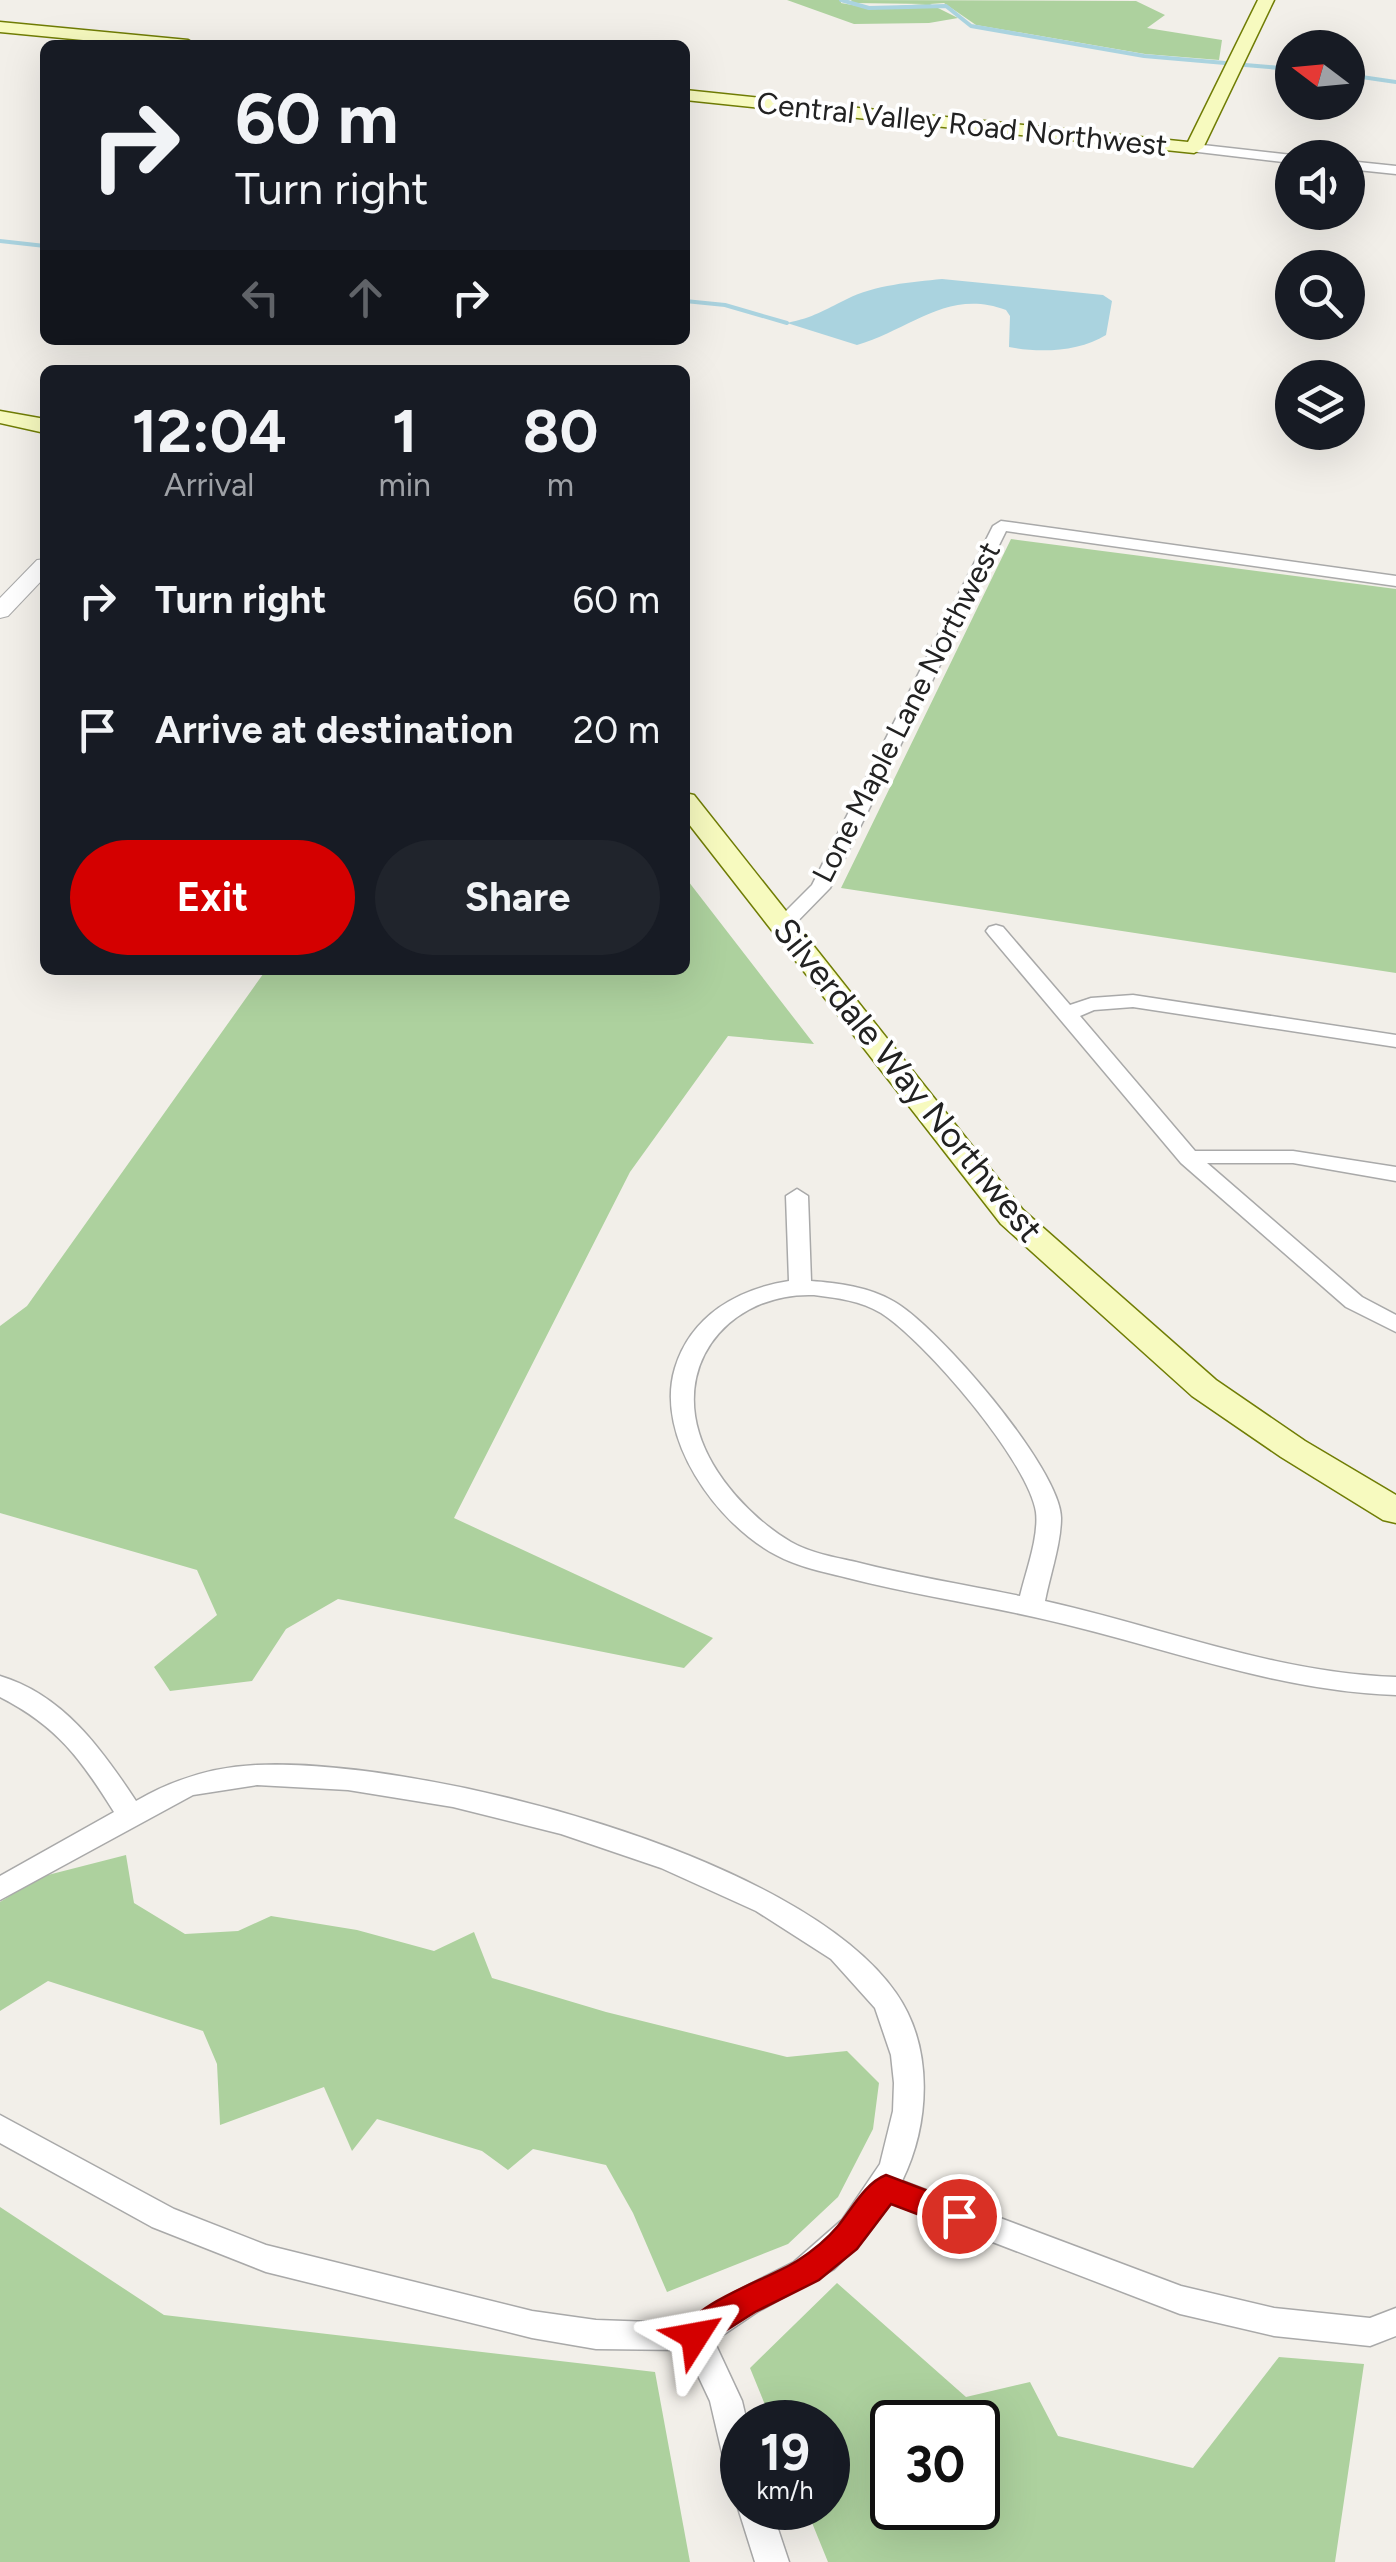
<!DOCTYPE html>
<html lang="en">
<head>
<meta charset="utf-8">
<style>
	body { margin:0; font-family:Figtree,sans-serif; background:#20242c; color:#f1f3f6; height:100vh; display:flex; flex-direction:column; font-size:38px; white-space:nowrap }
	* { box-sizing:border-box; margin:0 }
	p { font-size:32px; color:#9ea1a6 }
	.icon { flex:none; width:55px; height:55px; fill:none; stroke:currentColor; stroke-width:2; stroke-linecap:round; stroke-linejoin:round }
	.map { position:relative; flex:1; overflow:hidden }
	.details { position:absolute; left:40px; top:365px; width:650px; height:610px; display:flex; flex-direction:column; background:#171b24; border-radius:15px; box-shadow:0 10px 40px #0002 }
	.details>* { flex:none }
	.guide { position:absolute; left:40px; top:40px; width:650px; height:305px; border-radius:15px; box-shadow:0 10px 40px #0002; background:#171b24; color:#f1f3f6; overflow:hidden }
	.needle { width:65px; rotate:286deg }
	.tools { position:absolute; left:1275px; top:30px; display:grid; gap:20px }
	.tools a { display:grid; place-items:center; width:90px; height:90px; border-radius:50%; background:#171b24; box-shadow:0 10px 40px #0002; font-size:50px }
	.speed { position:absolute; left:720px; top:2400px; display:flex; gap:20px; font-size:50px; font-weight:700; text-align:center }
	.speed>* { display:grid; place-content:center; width:130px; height:130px; border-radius:50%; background:#171b24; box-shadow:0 10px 40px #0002; line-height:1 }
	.speed small { font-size:25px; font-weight:400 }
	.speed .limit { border:5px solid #111; border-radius:15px; background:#fff; color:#111 }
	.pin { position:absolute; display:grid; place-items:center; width:85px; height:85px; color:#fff; margin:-42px; border:5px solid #fff; border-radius:50%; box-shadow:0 2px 10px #0007 }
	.me { position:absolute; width:110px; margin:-55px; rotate:56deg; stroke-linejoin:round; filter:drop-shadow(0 0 8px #0008) }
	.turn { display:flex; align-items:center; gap:35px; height:210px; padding:0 30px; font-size:45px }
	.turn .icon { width:130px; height:130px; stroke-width:2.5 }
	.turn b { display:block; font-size:70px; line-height:85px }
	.lanes { display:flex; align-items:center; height:95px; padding:0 30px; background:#0003; justify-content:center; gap:50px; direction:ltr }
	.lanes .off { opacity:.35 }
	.eta { display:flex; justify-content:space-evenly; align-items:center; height:170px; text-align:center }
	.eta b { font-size:60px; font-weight:700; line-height:70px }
	.action { display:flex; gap:20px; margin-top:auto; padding:20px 30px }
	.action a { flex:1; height:115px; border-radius:60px; background:#d40000; color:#fff; font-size:40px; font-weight:700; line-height:115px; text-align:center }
	.action a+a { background:#20242c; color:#f1f3f6 }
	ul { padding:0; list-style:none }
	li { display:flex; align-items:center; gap:30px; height:130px; padding:0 30px }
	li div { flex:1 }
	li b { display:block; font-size:38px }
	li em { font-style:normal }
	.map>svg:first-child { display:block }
</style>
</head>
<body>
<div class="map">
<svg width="1396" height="2562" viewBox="0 0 1396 2562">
	<rect width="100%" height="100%" fill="#f2efe9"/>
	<path fill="#add19e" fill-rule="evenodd" d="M787,0H841V3L869,8L926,4L853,3L851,0L1136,1L1165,15L1147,28L1222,40L1219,60L1145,54L976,25L944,3L930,4L958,18L929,23L854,24Z
		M1011,539L1396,589V973L841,888Z
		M685,877L814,1044L728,1036L630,1172L454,1518L713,1638L684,1668L338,1599L286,1629L252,1681L170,1691L154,1667L217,1615L197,1570L0,1513V1326L27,1306L266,970H685Z
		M126,1855L134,1903L185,1934L238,1931L271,1916L357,1930L434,1951L474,1932L492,1978L606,2012L787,2057L847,2051L879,2083L873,2129L838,2197L788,2244L667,2292L633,2213L606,2165L533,2149L508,2170L482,2151L377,2119L352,2151L324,2087L220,2125L217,2064L203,2031L48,1981L0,2011V1902L40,1877Z
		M0,2207L164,2315L655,2372L690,2562H0Z
		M837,2283L966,2397L1030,2382L1058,2436L1193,2468L1279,2357L1364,2364L1335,2562H828L806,2508H828V2422H772L750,2368ZM892,2422H978V2508H892Z"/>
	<path fill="#aad3df" d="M942,279L1103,295L1112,301L1106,335C1079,352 1039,353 1009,347L1010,316L1006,310C947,288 910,330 857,345L787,323C815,317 822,311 847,299C874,285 912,282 942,279Z"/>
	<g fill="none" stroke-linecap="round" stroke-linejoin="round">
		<path stroke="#aad3df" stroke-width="4" d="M841,0L869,8L946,6L971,26L1144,56L1225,63
			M1245,65L1292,69
			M1348,75L1396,82
			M0,241L45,246
			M685,301L725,305L787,323"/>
		<defs>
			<path id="minor" d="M1194,144L1292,155L1297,158H1292V163L1190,151V145Z
				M1348,161L1396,166V174L1348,169Z
				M1001,521L1396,576V586L1006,531L830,888L789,930H775L772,926L775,922L812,885L993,526Z
				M996,925L1003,927L1070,1005L1091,998L1133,995L1396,1035V1047L1133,1007L1094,1010L1080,1016L1195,1151H1293L1396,1167V1181L1293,1163H1207L1362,1297L1396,1315V1332L1346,1307L1181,1163L989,935L986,931L989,927Z
				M797,1189L808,1196L811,1281C838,1283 869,1287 893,1301C936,1324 1061,1469 1061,1518C1061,1544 1050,1575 1045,1601C1162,1627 1274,1673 1396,1677V1695C1271,1691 1155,1643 1034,1617C972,1603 910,1594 848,1578C824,1572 798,1567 776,1555C717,1524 654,1437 675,1368C691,1316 737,1289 789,1281L786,1196ZM814,1295C838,1298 861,1301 881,1313C925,1341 1028,1461 1036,1512C1039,1537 1026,1571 1020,1596C966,1585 910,1576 856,1562C834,1557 810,1553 791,1542C752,1519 712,1476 699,1433C675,1354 738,1292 814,1295Z
				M0,1676C63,1695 101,1748 136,1801C174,1779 212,1767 257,1765C421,1758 800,1854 896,1993C934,2047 930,2124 902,2181L1181,2286L1274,2308L1370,2318L1396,2308V2336L1370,2346L1274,2336L1180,2314L891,2203L864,2239L834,2269L757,2312L714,2341L742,2401L747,2422H742V2485L730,2481L726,2470L710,2401L686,2350L596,2349L532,2338L266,2272L152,2227L0,2143V2115L174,2209L266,2245L532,2311L596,2320L681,2323L693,2321L735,2292L794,2262L842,2220L880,2164L893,2111L894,2083L891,2055L875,2008L831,1959L756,1911L661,1868L561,1834L453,1807L348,1790L257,1785L193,1795L0,1900V1876L114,1812C81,1759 57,1726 0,1697Z
				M742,2499V2508H771L789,2562H755L738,2508Z"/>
			<path id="tertiary" d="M45,559V577L8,616L0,618V598L37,560Z"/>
			<path id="secondary" d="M1258,0H1274L1203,148L1194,153L685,100V90L1188,142Z
				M0,22L188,40L196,45H135L0,32Z
				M0,411L45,419V433L0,423Z
				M685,793L694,795L1023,1210L1216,1380L1305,1441L1396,1495V1523L1383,1520L1281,1457L1192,1396L1001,1224L685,819Z"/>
		</defs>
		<use href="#minor" stroke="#a9a9a9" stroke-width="3"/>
		<use href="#tertiary" stroke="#a9a9a9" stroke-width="2"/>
		<use href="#secondary" stroke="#707d05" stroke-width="3"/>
		<use href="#minor" fill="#fff" fill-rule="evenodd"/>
		<use href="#tertiary" fill="#fff" fill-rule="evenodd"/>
		<use href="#secondary" fill="#f7fabf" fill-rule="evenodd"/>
	</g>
	<path fill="#d40000" stroke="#8a0000" stroke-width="2.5" d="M886,2175L970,2207L975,2216L970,2226L959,2230L891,2204L857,2249L819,2280L755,2312L695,2350L684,2346L679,2336C695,2301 765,2281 797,2261C811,2252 828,2238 838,2226C852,2209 865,2183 886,2175Z"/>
	<g text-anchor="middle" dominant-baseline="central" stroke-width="8" stroke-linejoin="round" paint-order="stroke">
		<g font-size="30" fill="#222" stroke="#fff">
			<text transform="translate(962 124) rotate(6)">Central Valley Road Northwest</text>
			<text transform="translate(906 712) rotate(-63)">Lone Maple Lane Northwest</text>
		</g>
		<g font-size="35" fill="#222" stroke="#fff">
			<text transform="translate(908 1080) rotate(51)">Silverdale Way Northwest</text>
		</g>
	</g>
</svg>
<div class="tools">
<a><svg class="needle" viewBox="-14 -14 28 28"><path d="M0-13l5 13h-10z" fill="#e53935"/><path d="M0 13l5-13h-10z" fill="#9ea1a6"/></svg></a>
<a><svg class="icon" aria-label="sound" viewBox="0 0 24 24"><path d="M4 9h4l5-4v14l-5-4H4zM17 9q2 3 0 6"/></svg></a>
<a><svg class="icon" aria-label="search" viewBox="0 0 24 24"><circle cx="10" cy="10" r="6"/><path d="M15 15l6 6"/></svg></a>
<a><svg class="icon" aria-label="layers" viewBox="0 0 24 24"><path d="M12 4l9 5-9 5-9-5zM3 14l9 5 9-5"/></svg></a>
</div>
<div class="speed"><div>19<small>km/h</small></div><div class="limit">30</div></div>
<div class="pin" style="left:959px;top:2216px;background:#d93025"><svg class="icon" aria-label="arrive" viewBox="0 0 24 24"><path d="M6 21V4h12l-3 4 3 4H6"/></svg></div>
<svg class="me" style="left:695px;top:2336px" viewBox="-20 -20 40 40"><path d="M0-17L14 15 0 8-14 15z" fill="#d40000" stroke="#fff" stroke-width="4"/></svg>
<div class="guide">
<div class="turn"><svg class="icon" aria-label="right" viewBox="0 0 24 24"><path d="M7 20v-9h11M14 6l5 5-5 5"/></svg><div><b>60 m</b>Turn right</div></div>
<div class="lanes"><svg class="icon off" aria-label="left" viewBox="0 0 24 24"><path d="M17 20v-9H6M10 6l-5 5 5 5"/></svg><svg class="icon off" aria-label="ahead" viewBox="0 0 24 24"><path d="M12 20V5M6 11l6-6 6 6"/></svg><svg class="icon" aria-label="right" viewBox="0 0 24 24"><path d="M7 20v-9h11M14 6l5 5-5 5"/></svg></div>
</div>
<section class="details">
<div class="eta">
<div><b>12:04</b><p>Arrival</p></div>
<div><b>1</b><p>min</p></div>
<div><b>80</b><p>m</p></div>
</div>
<ul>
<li><svg class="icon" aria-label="right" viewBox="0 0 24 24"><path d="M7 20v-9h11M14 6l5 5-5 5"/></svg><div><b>Turn right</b></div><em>60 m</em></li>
<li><svg class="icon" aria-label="arrive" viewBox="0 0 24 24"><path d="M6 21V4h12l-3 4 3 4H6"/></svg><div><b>Arrive at destination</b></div><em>20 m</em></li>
</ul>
<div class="action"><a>Exit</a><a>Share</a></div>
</section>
</div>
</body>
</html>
